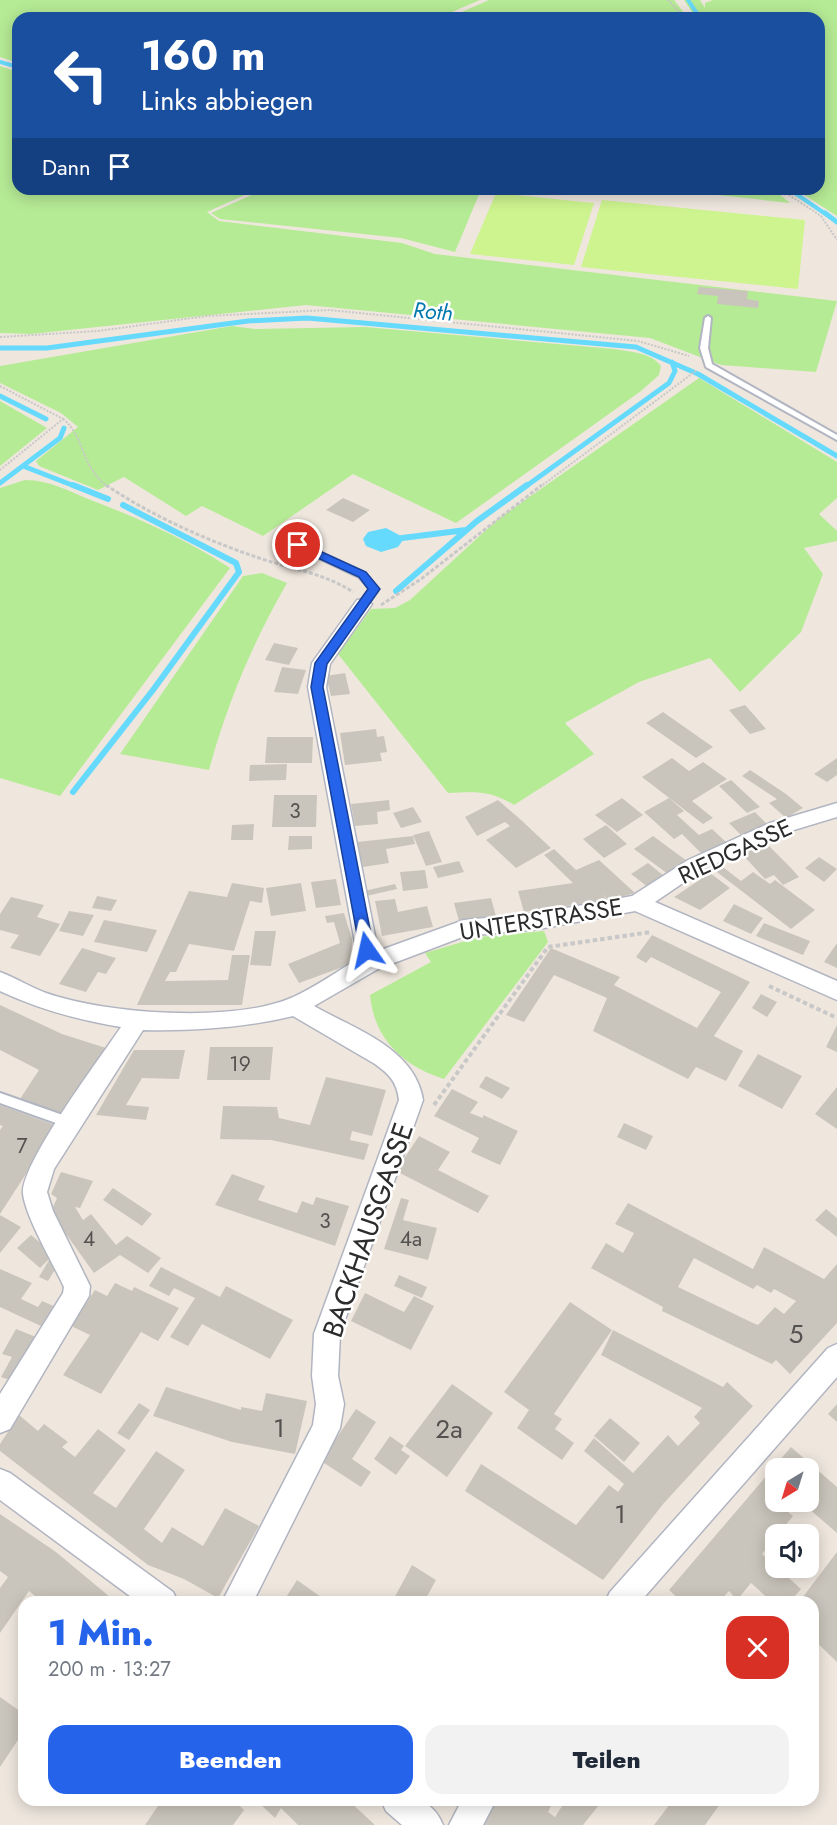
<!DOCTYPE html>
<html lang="de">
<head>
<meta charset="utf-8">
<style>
	body { margin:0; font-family:Jost,sans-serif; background:#f2f2f3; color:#1f2937; height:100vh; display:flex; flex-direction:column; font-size:22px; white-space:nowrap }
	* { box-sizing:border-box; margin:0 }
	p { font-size:20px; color:#747a83 }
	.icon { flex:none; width:33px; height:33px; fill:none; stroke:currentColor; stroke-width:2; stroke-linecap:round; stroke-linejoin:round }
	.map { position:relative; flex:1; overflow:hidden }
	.sheet { position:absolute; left:18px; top:1596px; width:801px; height:210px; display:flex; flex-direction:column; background:#fff; border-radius:18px; box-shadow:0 3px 15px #0003 }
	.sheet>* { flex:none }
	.hud { position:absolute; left:12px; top:12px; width:813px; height:183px; border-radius:18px; box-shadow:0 3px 15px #0003; background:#1a4fa0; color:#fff; overflow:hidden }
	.needle { width:39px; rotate:218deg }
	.buttons { position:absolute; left:765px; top:1458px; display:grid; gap:12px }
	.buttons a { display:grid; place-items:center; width:54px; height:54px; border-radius:12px; background:#fff; box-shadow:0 3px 15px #0003; font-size:30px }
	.pin { position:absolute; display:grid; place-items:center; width:51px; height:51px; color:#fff; margin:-26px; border:3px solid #fff; border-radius:50%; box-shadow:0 2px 6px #0007 }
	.me { position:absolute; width:66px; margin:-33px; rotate:349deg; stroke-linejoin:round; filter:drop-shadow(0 0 4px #0008) }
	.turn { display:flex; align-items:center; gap:21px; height:126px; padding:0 30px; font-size:27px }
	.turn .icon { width:78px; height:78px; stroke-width:2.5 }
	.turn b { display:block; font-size:42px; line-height:51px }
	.then { display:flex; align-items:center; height:57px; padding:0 30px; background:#0003; gap:12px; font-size:22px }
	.round { display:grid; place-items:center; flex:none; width:63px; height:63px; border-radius:18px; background:#f2f2f3 }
	.overview { display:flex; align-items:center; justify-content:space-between; height:102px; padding:0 30px }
	h1 { font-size:36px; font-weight:800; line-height:45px; color:#2563eb }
	.action { display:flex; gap:12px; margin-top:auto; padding:12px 30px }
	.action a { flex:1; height:69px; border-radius:18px; background:#2563eb; color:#fff; font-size:24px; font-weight:800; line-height:69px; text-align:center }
	.action a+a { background:#f2f2f3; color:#1f2937 }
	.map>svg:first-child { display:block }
</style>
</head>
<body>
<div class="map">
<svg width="837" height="1825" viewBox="0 0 837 1825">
	<rect width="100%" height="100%" fill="#efe7de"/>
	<path fill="#b6eb95" d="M0,0H480L438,18H18V63L0,57Z
		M489,0H674L688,18H673L674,15L668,18H448Z
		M684,0H700L705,8V3L713,0H837V216L795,189H819V18H696Z
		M0,66L18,72V189H258L207,212L219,221L402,243L435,254L837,301L816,372L721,365L650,338L306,305L31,334L0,333Z
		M265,189H453L480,192L455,252L401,238L220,219L211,213Z
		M664,189H773L790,203Z
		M232,326L255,329L365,327L614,349C631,352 650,352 661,366L659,375L641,391L456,523L353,474L263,536L202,506L186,516L124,477L98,490L39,466L36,461L78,427L61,413L0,383V366Z
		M699,378L837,462V498L819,514L837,531V541L804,548L823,574L801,632L740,692L710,658L639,682L565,723L594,754L514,805C489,790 477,792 448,793L338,654L371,609L395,608L410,600L498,519Z
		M0,401L47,428L0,466Z
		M25,480C51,480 72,493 96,502C142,520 188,540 230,568L60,796L0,778V488Z
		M262,573L287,583C253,642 227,704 209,770L120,754L243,576Z
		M544,931L548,942L444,1079C403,1066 374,1039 370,995L431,962L425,953L479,937Z"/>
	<path fill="#cdf48f" d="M496,193L594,203L574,265L470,254Z
		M602,200L805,220L798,289L581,267Z"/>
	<path fill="#66dafc" d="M386,528L401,536L403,540L398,547L381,552L366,546L363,539L368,532Z"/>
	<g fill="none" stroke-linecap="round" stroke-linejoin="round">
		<path stroke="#66dafc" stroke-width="4" d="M688,0L700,18
			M670,18L673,16
			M0,62L18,67
			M789,189L827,215"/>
		<path stroke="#66dafc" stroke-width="5" d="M825,213L837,222
			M0,348H47L248,321L307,318L636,347L698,374L837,456
			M0,396L46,419
			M23,466L77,487
			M0,483L60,438L64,428
			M525,487L669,383L675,371L672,362"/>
		<path stroke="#66dafc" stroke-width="6" d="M73,485L108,499
			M402,538L466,530
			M396,591L477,521L527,485
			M73,792L153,690L239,572L236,563L123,505"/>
	</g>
	<path fill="#cac5bc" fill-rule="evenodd" d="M699,287L748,291L747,299L759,301L758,308L717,304L718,296L697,294Z
		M343,498L370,510L353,522L326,510Z
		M274,643L298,648L289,665L265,660Z
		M282,667L306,670L298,694L274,692Z
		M345,673L350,694L331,696L326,676Z
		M745,705L755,716L766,729L750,734L729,710Z
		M663,712L713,747L696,758L646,723Z
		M376,729L377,737L384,736L387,752L380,753L382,761L345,765L340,733Z
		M267,737H313L312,763H265Z
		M672,758L689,771L703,762L727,779L692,801L713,818L703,824L642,777Z
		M837,758V775L827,782L814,774Z
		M287,764L286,780L249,781L250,765Z
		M750,770L786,794L803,808L786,818L769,803L777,799L742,776Z
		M731,780L760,807L747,813L719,786Z
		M274,795H317L316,827H272Z
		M622,798L643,815L617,832L595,815Z
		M669,798L684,811L677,815L699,835L712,829L727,843L703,855L682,834L674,839L644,812Z
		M389,800L390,810L377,812L378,824L355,826L351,804Z
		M498,800L521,820L551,848L516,868L486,840L510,826L505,822L477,836L465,817Z
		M413,807L422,822L401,828L393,813Z
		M755,812L768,825L743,837L729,823Z
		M254,824L253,840H231L232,825Z
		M606,825L627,844L604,858L583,839Z
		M429,831L442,862L426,866L413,835Z
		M289,836H312V849L288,850Z
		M413,836L415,844L386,849L389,863L363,867L357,842Z
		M653,836L687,861L668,874L634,849Z
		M766,843L790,867L799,877L783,885L774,875L765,879L742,854Z
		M554,849L576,870L599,860L635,893L608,900L601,893L607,900L524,912L518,891L573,883L544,855Z
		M819,857L837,869L824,882L805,868Z
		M459,861L464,872L438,878L433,867Z
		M648,863L664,876L648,887L631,874Z
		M719,864L741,881L753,872L770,884L775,880L815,910L791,929L713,869Z
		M425,870L428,888L403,891L400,872Z
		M710,873L730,888L700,910L674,897Z
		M336,879L341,905L316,908L311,882Z
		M232,883L264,888L262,903L250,901L234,951L189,944L176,972H170L165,981L228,980L232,955H250L242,1005H137L189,891L227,897Z
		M301,883L306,911L271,916L266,888Z
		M395,884L397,889L366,896L364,891Z
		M97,896L117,900L111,911L92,908Z
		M11,897L44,905L37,917L60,924L40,956L10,948L19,935L0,930V914Z
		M491,898L496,916L459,921L454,903Z
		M395,899L398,912L427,906L433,927L382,936L375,901Z
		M734,904L763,918L751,934L723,921Z
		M69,911L94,915L83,936L59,931Z
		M344,913L352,939L351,964L299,983L288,964L340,943L334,922L327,923L325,916Z
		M104,920L157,930L147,952L94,942Z
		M764,923L810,941L803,955L756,936Z
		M255,931H276L271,966L250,965Z
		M652,935L750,982L714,1036L743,1051L726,1081L696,1067L688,1079L593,1031L607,998L554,975L524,1022L506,1015L551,948L620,977L614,985L697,1028L721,992L651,957L646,963L636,957Z
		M837,943V968L824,962Z
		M82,948L116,958L106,974L98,972L86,992L59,984Z
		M761,994L777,1002L767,1017L752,1008Z
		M0,1005L62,1034L106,1048L65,1114L20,1099L39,1070L0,1050Z
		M837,1025V1052L826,1047Z
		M210,1047H273L270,1080H207Z
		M134,1050H185L179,1079L142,1078L126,1105L149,1107L146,1120L96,1115Z
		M758,1054L802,1076L782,1109L738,1086Z
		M486,1076L510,1088L502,1099L479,1087Z
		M326,1077L386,1090L372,1136L352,1131L350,1140L369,1144L364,1160L271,1140L220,1139L223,1106L277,1107L279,1118L310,1125Z
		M837,1087V1129L815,1114Z
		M452,1089L478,1102L470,1113L483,1118V1115L518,1131L500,1165L471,1152L479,1138L434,1116Z
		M0,1105L57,1126L0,1214V1130L3,1126L0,1125Z
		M624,1123L653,1136L646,1150L617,1137Z
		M419,1136L450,1152L438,1170L489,1196L478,1213L396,1171Z
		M61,1172L93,1181L80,1208L75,1207L83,1220L91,1214L116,1245L127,1236L161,1258L148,1273L120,1255L94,1273L58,1223L53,1207L57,1198L51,1194Z
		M232,1174L265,1186L258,1200L297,1213L302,1201L313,1205L316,1197L349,1206L335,1246L215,1205Z
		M113,1188L152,1214L142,1226L103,1200Z
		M401,1198L409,1200L403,1220L437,1228L428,1260L384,1249Z
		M628,1203L753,1269L764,1247L824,1279L837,1264V1323L790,1374L776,1360L772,1364L662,1311L663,1307L591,1268L606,1243L623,1253L634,1233L615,1224ZM694,1258L753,1289L757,1285L771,1293L774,1289L796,1301L784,1314L775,1307L758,1325L753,1323L678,1287Z
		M826,1209L837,1218V1237L815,1220Z
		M0,1215L21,1227L0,1253Z
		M31,1235L54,1254L40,1268L17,1248Z
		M49,1260L59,1263L48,1281L39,1277Z
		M161,1267L220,1297L226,1286L293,1320L270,1359L202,1324L188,1346L170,1337L195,1298L174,1288L169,1296L149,1286Z
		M0,1269L32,1283L21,1299L38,1307L42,1301L56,1307L43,1327L0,1307Z
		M399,1275L427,1287L422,1298L394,1286Z
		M115,1283L132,1291L134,1287L179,1308L158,1341L141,1332L101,1394L63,1375L90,1335L71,1326L95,1290L107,1296Z
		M365,1293L404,1312L414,1296L434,1306L411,1350L351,1321Z
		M570,1302L612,1330L554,1414L562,1419L555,1429L574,1443L562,1460L517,1428L529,1410L504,1392Z
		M16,1329L36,1337L12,1381L1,1377L12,1357L2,1354Z
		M613,1330L723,1387L727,1382L753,1406L664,1503L603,1580L465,1491L481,1464L576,1525L609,1485L618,1492L624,1484L584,1451L594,1438L633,1473L668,1435L678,1446L700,1423L694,1417L702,1408L601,1355Z
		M452,1384L493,1413L447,1477L405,1446Z
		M166,1387L241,1410V1407L262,1411L266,1393L307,1401L295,1454L232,1442L153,1416Z
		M139,1403L150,1410L129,1440L117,1433Z
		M837,1404V1422L828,1414Z
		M356,1409L376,1422L352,1459L371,1472L361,1487L321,1461Z
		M19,1415L38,1431L44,1424L68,1442L62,1447L75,1457L98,1429L126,1450L93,1493L116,1508L156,1451L185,1470L144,1529L162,1543L172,1527L203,1546L225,1508L259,1526L218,1598L184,1579L148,1565L0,1451V1444Z
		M610,1418L640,1443L624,1462L594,1436Z
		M390,1436L404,1446L401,1450L410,1456L396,1475L374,1459Z
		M791,1447L837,1487V1533L801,1502H808V1468H776V1502H787L782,1507L793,1516L762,1554L801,1589L790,1602H772L751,1583L737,1600L729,1591L719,1602H682L669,1590Z
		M0,1514L56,1552L116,1602H42L29,1591L0,1633V1588L8,1577L0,1571Z
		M837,1552V1662L813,1639V1602H799Z
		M412,1565L436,1580L424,1602H392Z
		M297,1580L321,1597L329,1602H283Z
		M0,1697L24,1714V1731L0,1767Z
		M162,1800H234L244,1810L233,1825H145Z
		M256,1800H348L375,1825H298L281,1808L275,1818Z
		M492,1800H554L548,1812L555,1817L566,1800H603L583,1825H482Z
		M673,1800H723L705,1825H654Z"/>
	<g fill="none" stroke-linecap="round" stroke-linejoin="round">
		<defs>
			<path id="lane" d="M708,316L711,318L708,348L712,364L837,435V440L706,367L700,348L705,318Z
				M295,543H301L365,573L378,589L366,606H360L359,604L370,589L359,577L295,547Z
				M0,1093L74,1119L76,1123L74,1127L70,1128L0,1103Z"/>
			<path id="street" d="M363,599L372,604L330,664L326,687L378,951L464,920L539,913L632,896L688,860L770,823L837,803V817L784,833L702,870L655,902L837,981V1000L635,911L539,929L465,936L378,969L314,1006C354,1029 415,1048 423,1100L340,1334L338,1376L344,1404L340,1428L253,1602H222L313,1425L316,1404L312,1376L314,1334L399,1100C397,1082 389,1074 375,1064L293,1016C243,1028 195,1031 143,1030L54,1169L47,1192L53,1211L90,1286L89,1296L10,1429L0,1433V1394L63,1293L64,1287C53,1263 26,1218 23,1194C20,1164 101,1057 121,1027C78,1020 39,1009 0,991V972C16,978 30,987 46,993C106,1014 232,1023 291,998C314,988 336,972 358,959L308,687L312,663L357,600Z
				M837,1344V1377L640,1602H605L610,1592L828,1348Z
				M0,1469L10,1473L173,1592L178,1602H138L0,1500Z
				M381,1800C409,1800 430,1794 443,1825H402L386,1811Z
				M462,1800H496L483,1825H449Z"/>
		</defs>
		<use href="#lane" stroke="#b1b5c1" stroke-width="4"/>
		<use href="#street" stroke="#b1b5c1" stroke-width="3"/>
		<path stroke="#c8c8c8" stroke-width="2" stroke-dasharray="2 1.5" stroke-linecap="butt" d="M668,0L685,18
			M780,189L821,216L837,240
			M0,337L98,331L207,316L329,310L638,341L689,356
			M0,386L63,419L0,470
			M63,419C85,436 80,466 108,487
			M540,487L697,370"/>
		<path stroke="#c8c8c8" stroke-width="3" stroke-dasharray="4 2" stroke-linecap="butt" d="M106,485C152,516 206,540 259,558C291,569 324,573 353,592
			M381,605L421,579L542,485"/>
		<path stroke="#c8c8c8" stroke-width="4" stroke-dasharray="4.5 3" stroke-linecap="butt" d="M769,986L837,1018
			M434,1105L548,947L651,932"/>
		<use href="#lane" fill="#fff" fill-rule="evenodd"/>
		<use href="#street" fill="#fff" fill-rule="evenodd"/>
	</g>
	<path fill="#2563eb" stroke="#184099" stroke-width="1.5" d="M294,543H302L366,572L380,589L327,664L323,687L374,950L367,956L360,950L311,687L315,663L368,589L359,577L294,547Z"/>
	<g text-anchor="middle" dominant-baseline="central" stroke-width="5" stroke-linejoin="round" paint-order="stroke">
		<g font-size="21" fill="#545250">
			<text x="295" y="811">3</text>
			<text x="240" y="1064">19</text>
			<text x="22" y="1146">7</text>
			<text x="325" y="1221">3</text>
			<text x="89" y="1239">4</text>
			<text x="411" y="1239">4a</text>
		</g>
		<g font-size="22" font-style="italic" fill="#0078ad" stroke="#fff">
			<text transform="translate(433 311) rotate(5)">Roth</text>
		</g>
		<g font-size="24" fill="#2c2c2c" stroke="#fff">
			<text transform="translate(735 851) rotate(-25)">RIEDGASSE</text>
			<text transform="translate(541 919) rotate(-9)">UNTERSTRASSE</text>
		</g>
		<g font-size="26" fill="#545250">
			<text x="796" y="1334">5</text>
			<text x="279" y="1428">1</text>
			<text x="449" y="1429">2a</text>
			<text x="620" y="1514">1</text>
		</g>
		<g font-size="28" fill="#2c2c2c" stroke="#fff">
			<text transform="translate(368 1230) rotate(-71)">BACKHAUSGASSE</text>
		</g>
	</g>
</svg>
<div class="buttons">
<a><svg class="needle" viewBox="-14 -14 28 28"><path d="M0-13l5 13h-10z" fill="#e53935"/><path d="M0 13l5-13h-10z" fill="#747a83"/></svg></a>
<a><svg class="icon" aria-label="sound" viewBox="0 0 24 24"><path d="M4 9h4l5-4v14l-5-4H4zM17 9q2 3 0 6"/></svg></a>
</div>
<div class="pin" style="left:298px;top:545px;background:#d93025"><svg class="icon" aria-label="arrive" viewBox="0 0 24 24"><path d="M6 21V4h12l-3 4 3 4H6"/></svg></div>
<svg class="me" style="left:367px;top:950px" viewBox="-20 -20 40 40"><path d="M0-17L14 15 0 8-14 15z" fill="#2563eb" stroke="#fff" stroke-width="4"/></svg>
<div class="hud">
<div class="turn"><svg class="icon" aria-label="left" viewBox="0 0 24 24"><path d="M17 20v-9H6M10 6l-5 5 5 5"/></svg><div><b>160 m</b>Links abbiegen</div></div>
<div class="then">Dann<svg class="icon" aria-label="arrive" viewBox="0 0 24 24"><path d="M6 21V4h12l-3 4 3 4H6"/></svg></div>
</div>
<section class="sheet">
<div class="overview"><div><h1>1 Min.</h1><p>200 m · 13:27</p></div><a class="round" style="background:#d93025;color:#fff"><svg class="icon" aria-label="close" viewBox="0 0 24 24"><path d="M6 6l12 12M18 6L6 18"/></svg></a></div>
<div class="action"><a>Beenden</a><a>Teilen</a></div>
</section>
</div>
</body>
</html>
